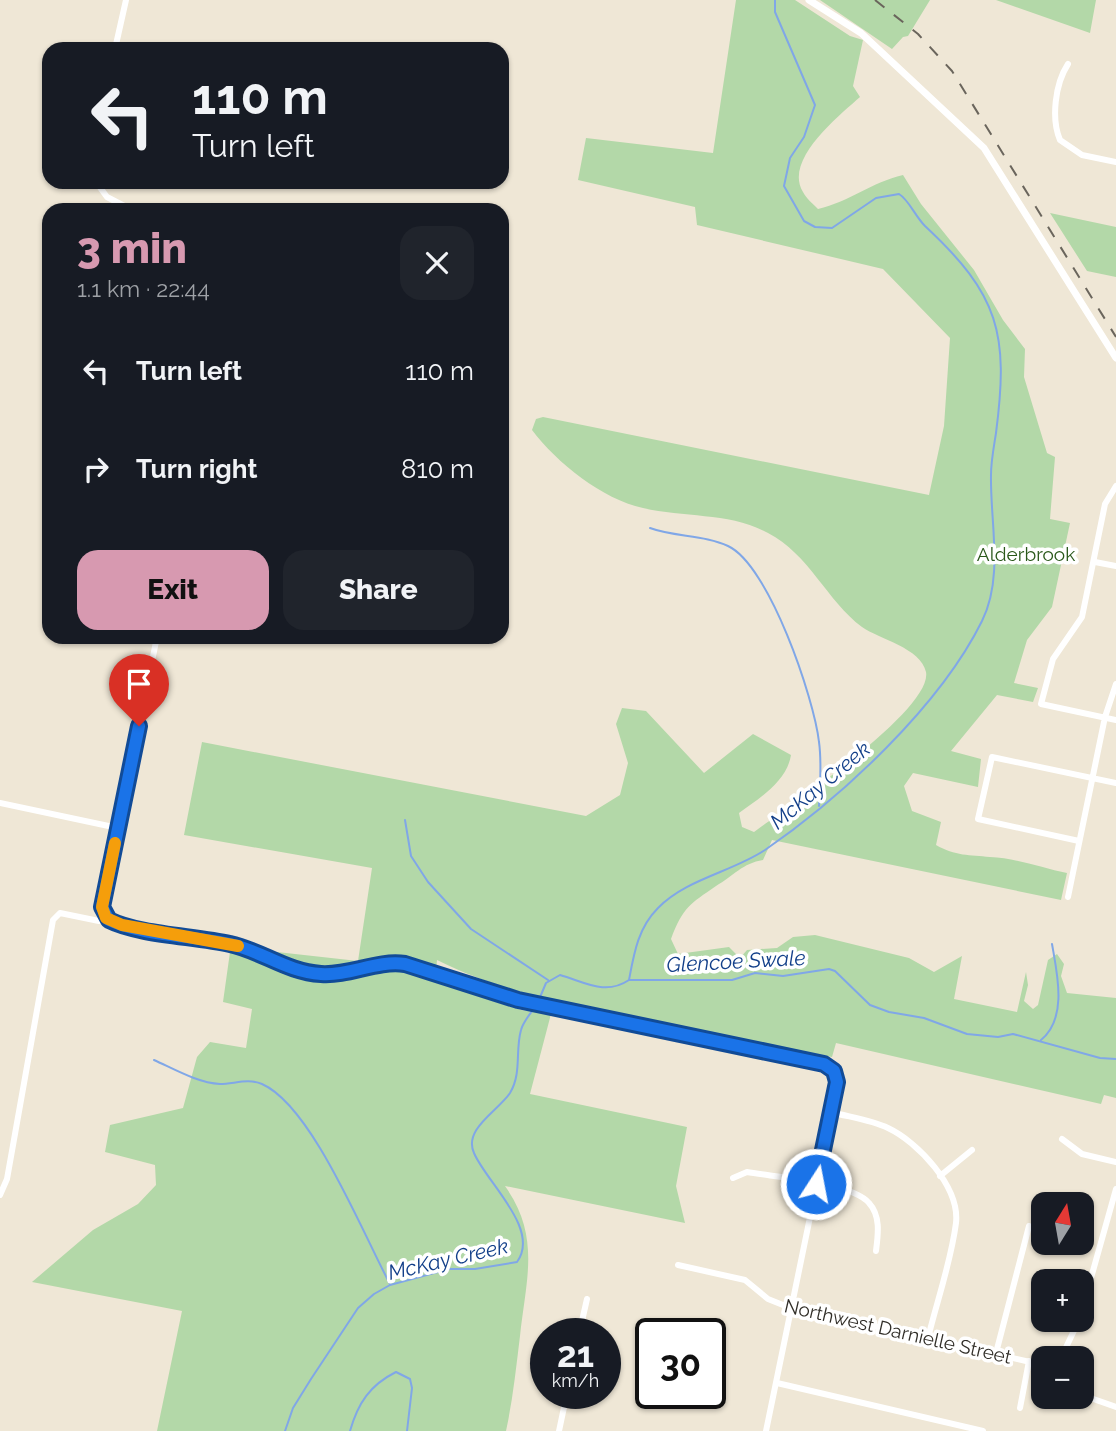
<!DOCTYPE html>
<html lang="en">
<head>
<meta charset="utf-8">
<style>
	body { margin:0; font-family:Raleway,sans-serif; background:#20242c; color:#f1f3f6; height:100vh; display:flex; flex-direction:column; font-size:26px; white-space:nowrap }
	* { box-sizing:border-box; margin:0 }
	p { font-size:23px; color:#9ea1a6 }
	.icon { flex:none; width:38px; height:38px; fill:none; stroke:currentColor; stroke-width:2; stroke-linecap:round; stroke-linejoin:round }
	.map { position:relative; flex:1; overflow:hidden }
	.side { position:absolute; left:42px; top:203px; width:467px; height:441px; display:flex; flex-direction:column; background:#171b24; border-radius:21px; box-shadow:0 2px 5px #0004 }
	.side>* { flex:none }
	.guide { position:absolute; left:42px; top:42px; width:467px; height:147px; border-radius:21px; box-shadow:0 2px 5px #0004; background:#171b24; color:#f1f3f6; overflow:hidden }
	.needle { width:46px; rotate:11deg }
	.fabs { position:absolute; left:1031px; top:1192px; display:grid; gap:14px }
	.fabs a { display:grid; place-items:center; width:63px; height:63px; border-radius:14px; background:#171b24; box-shadow:0 2px 5px #0004; font-size:35px }
	.speed { position:absolute; left:530px; top:1318px; display:flex; gap:14px; font-size:35px; font-weight:700; text-align:center }
	.speed>* { display:grid; place-content:center; width:91px; height:91px; border-radius:50%; background:#171b24; box-shadow:0 2px 5px #0004; line-height:1 }
	.speed small { font-size:18px; font-weight:400 }
	.speed .limit { border:4px solid #111; border-radius:10px; background:#fff; color:#111 }
	.pin { position:absolute; display:grid; place-items:center; width:60px; height:60px; color:#fff; margin:-72px -30px; border-radius:50% 50% 50% 0; rotate:-45deg; box-shadow:0 0 7px #0007 }
	.pin .icon { rotate:45deg }
	.me { position:absolute; width:77px; margin:-38px; rotate:11deg; stroke-linejoin:round; filter:drop-shadow(0 0 5px #0008) }
	.turn { display:flex; align-items:center; gap:24px; height:147px; padding:0 35px; font-size:32px }
	.turn .icon { width:91px; height:91px; stroke-width:2.5 }
	.turn b { display:block; font-size:49px; line-height:60px }
	.round { display:grid; place-items:center; flex:none; width:74px; height:74px; border-radius:21px; background:#20242c }
	.summary { display:flex; align-items:center; justify-content:space-between; height:119px; padding:0 35px }
	h1 { font-size:42px; font-weight:800; line-height:52px; color:#d799b0 }
	.action { display:flex; gap:14px; margin-top:auto; padding:14px 35px }
	.action a { flex:1; height:80px; border-radius:21px; background:#d799b0; color:#111; font-size:28px; font-weight:800; line-height:80px; text-align:center }
	.action a+a { background:#20242c; color:#f1f3f6 }
	ul { padding:0; list-style:none }
	li { display:flex; align-items:center; gap:21px; height:98px; padding:0 35px }
	li div { flex:1 }
	li b { display:block; font-size:26px }
	li em { font-style:normal }
	.map>svg:first-child { display:block }
</style>
</head>
<body>
<div class="map">
<svg width="1116" height="1431" viewBox="0 0 1116 1431">
	<rect width="100%" height="100%" fill="#efe7d6"/>
	<path fill="#b3d8a8" d="M736,0H795L850,36L863,40L853,86L860,97C840,115 783,160 803,192C806,198 813,204 818,209C849,202 872,182 903,175L921,204L974,270L1003,320L1025,349L1024,377L1047,453L1055,457L1050,519L1070,523L1052,607L1027,640L1014,683L1038,688L1033,702L997,695L951,751L981,759L978,787L913,773L904,786L912,811L941,822L936,845C955,856 970,855 990,857C1016,858 1042,868 1067,873L1061,900L772,840L763,860C743,863 733,876 716,886C690,904 683,907 671,939L678,954L729,947L740,958L747,950L777,948L793,937L815,935L909,958L934,972L962,956L954,999L1017,1012L1026,972L1028,985L1024,1001L1033,1009L1038,1005L1048,960L1057,954L1064,964L1061,976L1067,993L1116,998V1098L1104,1095L1101,1104L836,1043L832,1057C760,1043 688,1030 616,1014C550,1000 498,990 437,960L435,982L521,1010L551,1014L530,1094L687,1127L676,1186L685,1223L505,1186C541,1237 526,1279 520,1336C516,1368 513,1399 506,1431H157L182,1311L32,1282L93,1230L138,1204L156,1185L155,1165L105,1152L110,1125L183,1108L197,1057L210,1042L246,1048L252,1009L223,1002L230,952H277L358,961L372,868L184,835L202,742L586,816L620,795L628,763L616,724L622,708L646,711L704,773L753,734L791,755C787,781 760,798 739,813L742,827L754,832C785,809 933,710 926,672C921,648 879,639 862,627C827,601 809,554 768,533C730,512 685,518 643,508C602,499 557,463 532,430L536,419L543,417L929,495L944,426L950,338L883,269L697,225L695,207L578,180L586,138L713,153Z
		M820,0H930L908,36L903,37L892,49Z
		M996,0H1096L1090,33Z
		M1050,213L1116,227V277L1087,271Z"/>
	<g fill="none" stroke-linecap="round" stroke-linejoin="round">
		<path stroke="#80a7e7" stroke-width="2" d="M650,528C674,537 705,535 728,546C769,565 814,698 819,742C822,763 820,785 819,806
			M405,820L411,856L428,882L471,929L548,980
			M630,980H732L755,973L783,976L829,969L835,971L870,1005L889,1012L924,1018L967,1034L998,1037L1013,1034L1100,1058L1116,1059
			M538,1002L546,983L560,975C585,982 605,996 629,980C634,953 638,928 658,908C686,879 732,872 765,850C842,797 940,706 982,621C1004,577 990,522 991,475C991,461 994,446 996,433C1009,333 999,295 925,226C915,216 909,200 899,194L876,198L832,228L815,227L804,221L784,186L790,158L804,137L815,105L775,12V0
			M1041,1040C1068,1018 1057,973 1052,944
			M154,1060C174,1069 198,1083 220,1084C234,1084 248,1078 262,1084C312,1106 363,1234 390,1284
			M285,1431L293,1408L311,1379L358,1308L374,1294L390,1285L449,1269H475L517,1262C541,1229 486,1182 474,1153C463,1129 498,1111 510,1093C522,1073 515,1051 521,1030C523,1022 530,1014 535,1007
			M350,1431C358,1403 370,1385 396,1372L410,1379L412,1388L407,1431"/>
		<path stroke="#fff" stroke-width="6" d="M115,49L126,0
			M1068,64C1055,84 1051,119 1060,140L1082,155L1116,162
			M96,182L107,197L132,210
			M1116,486L1105,504L1082,617L1053,659L1041,704L1116,720
			M1095,562L1116,566
			M157,637L101,907L109,921C145,937 196,933 235,945C264,954 289,972 321,974C350,976 377,960 405,964L518,1000L811,1060L834,1071L837,1086L766,1431
			M0,803L118,828
			M1079,841L978,819L992,757L1116,783
			M1068,897L1105,717L1116,684
			M831,1112C849,1117 871,1120 888,1128C918,1142 960,1187 956,1223C951,1262 937,1301 928,1338
			M1062,1139L1082,1154L1116,1162
			M940,1176L972,1150
			M733,1178L747,1172C774,1177 853,1183 869,1203C881,1216 878,1235 876,1251
			M0,1195L7,1179L53,920L60,913L99,921L106,918
			M678,1265L745,1280L768,1299L783,1305L1043,1365
			M1082,1310L1116,1189
			M579,1334L587,1299
			M996,1353L1029,1226
			M1061,1358L1079,1320
			M777,1383L983,1431
			M1082,1395L1116,1407
			M1020,1408L1029,1361
			M559,1431L567,1393"/>
		<path stroke="#fff" stroke-width="7" d="M809,0L861,33L984,148L1116,358"/>
		<path stroke="#6a655c" stroke-width="2" stroke-dasharray="12 12" stroke-linecap="butt" d="M875,0L918,34L952,71L1116,337"/>
	</g>
	<g fill="none" stroke-linecap="round" stroke-linejoin="round">
		<defs>
			<path id="route" d="M139,726L102,907L109,920C139,935 195,936 230,944C262,951 287,972 321,974C350,976 376,960 405,964L518,1000L824,1064L834,1071L837,1082L816,1184"/>
		</defs>
		<use href="#route" stroke="#114b97" stroke-width="18"/>
		<use href="#route" stroke="#1a73e8" stroke-width="12"/>
		<path stroke="#f59e0b" stroke-width="12" d="M115,843L102,907L106,918L122,925L238,946"/>
	</g>
	<g text-anchor="middle" dominant-baseline="central" stroke-width="7" stroke-linejoin="round" paint-order="stroke">
		<g font-size="19" fill="#2a581a" stroke="#fff">
			<text x="1026" y="554">Alderbrook</text>
		</g>
		<g font-size="19" fill="#312e28" stroke="#fff">
			<text transform="translate(898 1331) rotate(13)">Northwest Darnielle Street</text>
		</g>
		<g font-size="21" font-style="italic" fill="#123f89" stroke="#fff">
			<text transform="translate(820 785) rotate(-40)">McKay Creek</text>
			<text transform="translate(736 961) rotate(-3)">Glencoe Swale</text>
			<text transform="translate(448 1259) rotate(-13)">McKay Creek</text>
		</g>
	</g>
</svg>
<div class="fabs">
<a><svg class="needle" viewBox="-14 -14 28 28"><path d="M0-13l5 13h-10z" fill="#e53935"/><path d="M0 13l5-13h-10z" fill="#9ea1a6"/></svg></a>
<a>+</a>
<a>−</a>
</div>
<div class="speed"><div>21<small>km/h</small></div><div class="limit">30</div></div>
<div class="pin" style="left:139px;top:726px;background:#d93025"><svg class="icon" aria-label="arrive" viewBox="0 0 24 24"><path d="M6 21V4h12l-3 4 3 4H6"/></svg></div>
<svg class="me" style="left:816px;top:1184px" viewBox="-20 -20 40 40"><circle r="17" fill="#1a73e8" stroke="#fff" stroke-width="3"/><path d="M0-11L8 9 0 5-8 9z" fill="#fff"/></svg>
<div class="guide">
<div class="turn"><svg class="icon" aria-label="left" viewBox="0 0 24 24"><path d="M17 20v-9H6M10 6l-5 5 5 5"/></svg><div><b>110 m</b>Turn left</div></div>
</div>
<section class="side">
<div class="summary"><div><h1>3 min</h1><p>1.1 km · 22:44</p></div><a class="round"><svg class="icon" aria-label="close" viewBox="0 0 24 24"><path d="M6 6l12 12M18 6L6 18"/></svg></a></div>
<ul>
<li><svg class="icon" aria-label="left" viewBox="0 0 24 24"><path d="M17 20v-9H6M10 6l-5 5 5 5"/></svg><div><b>Turn left</b></div><em>110 m</em></li>
<li><svg class="icon" aria-label="right" viewBox="0 0 24 24"><path d="M7 20v-9h11M14 6l5 5-5 5"/></svg><div><b>Turn right</b></div><em>810 m</em></li>
</ul>
<div class="action"><a>Exit</a><a>Share</a></div>
</section>
</div>
</body>
</html>
